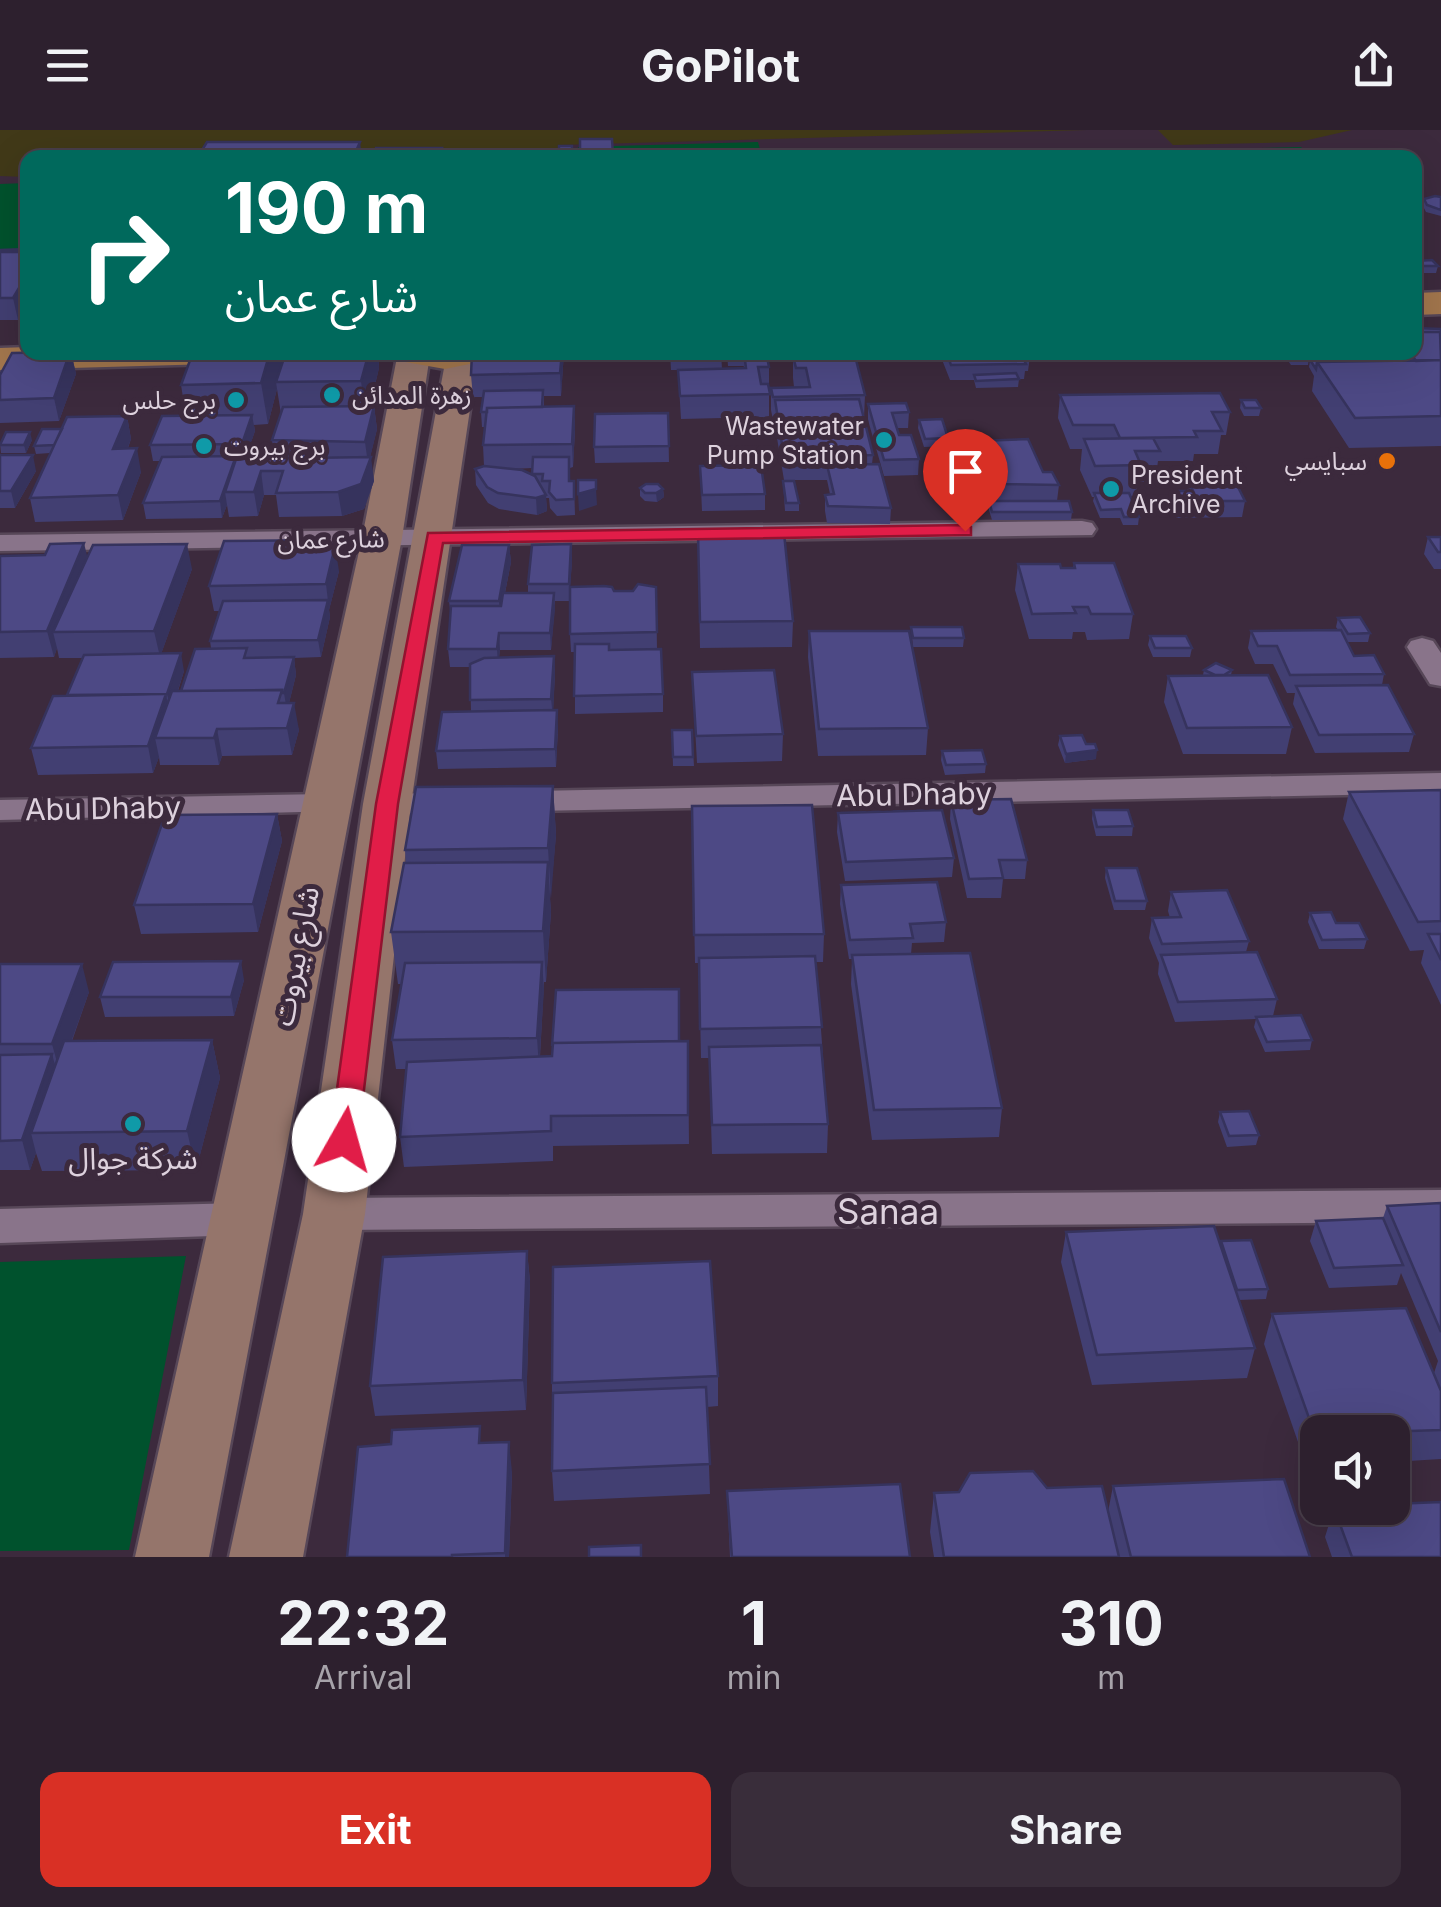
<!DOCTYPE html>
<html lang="en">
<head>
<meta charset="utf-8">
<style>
	body { margin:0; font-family:Inter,"Noto Sans Arabic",sans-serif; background:#392d3a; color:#f1f3f6; height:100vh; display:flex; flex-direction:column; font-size:38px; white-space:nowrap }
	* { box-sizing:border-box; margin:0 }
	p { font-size:32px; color:#a7a3aa }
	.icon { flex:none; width:55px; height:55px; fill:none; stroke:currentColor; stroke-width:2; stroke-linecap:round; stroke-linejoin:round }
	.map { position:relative; height:1427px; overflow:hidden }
	.panel { display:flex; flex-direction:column; background:#2d202e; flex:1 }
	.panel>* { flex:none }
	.hud { position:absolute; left:20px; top:20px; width:1402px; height:210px; border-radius:20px; box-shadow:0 10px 40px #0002,0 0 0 2px #483e4a; background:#00695c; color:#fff; overflow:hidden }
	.controls { position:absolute; left:1300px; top:1285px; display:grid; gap:20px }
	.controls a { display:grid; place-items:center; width:110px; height:110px; border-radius:20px; background:#2d202e; box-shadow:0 10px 40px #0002,0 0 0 2px #483e4a; font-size:50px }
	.pin { position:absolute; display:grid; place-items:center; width:85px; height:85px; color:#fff; margin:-102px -42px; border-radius:50% 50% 50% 0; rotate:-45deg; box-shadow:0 0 10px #0007 }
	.pin .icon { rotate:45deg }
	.me { position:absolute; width:110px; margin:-55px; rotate:7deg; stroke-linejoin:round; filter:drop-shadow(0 0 8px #0008) }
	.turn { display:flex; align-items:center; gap:35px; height:210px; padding:0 40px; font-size:45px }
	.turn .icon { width:130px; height:130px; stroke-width:2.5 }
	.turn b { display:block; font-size:70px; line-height:85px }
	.eta { display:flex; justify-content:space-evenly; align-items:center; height:170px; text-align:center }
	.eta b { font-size:60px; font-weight:700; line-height:70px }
	.button { display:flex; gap:20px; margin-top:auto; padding:20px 40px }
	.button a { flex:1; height:115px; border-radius:20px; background:#d93025; color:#fff; font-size:40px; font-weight:700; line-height:115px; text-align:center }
	.button a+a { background:#392d3a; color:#f1f3f6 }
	header { display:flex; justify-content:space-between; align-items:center; height:130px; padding:0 40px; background:#2d202e; font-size:45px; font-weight:700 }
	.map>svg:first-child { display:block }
</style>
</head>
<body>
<header><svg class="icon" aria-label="menu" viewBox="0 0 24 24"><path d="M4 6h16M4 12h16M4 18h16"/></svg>GoPilot<svg class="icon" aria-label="share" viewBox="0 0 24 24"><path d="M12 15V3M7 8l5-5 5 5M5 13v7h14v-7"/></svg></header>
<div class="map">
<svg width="1441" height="1427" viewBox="0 0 1441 1427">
	<rect width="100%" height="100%" fill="#3c2a3d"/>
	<path fill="#00522d" d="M758,12L762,27H581L578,17Z
		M1301,17L1310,27H1172L1166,20Z
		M27,53V123L0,124V54Z
		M186,1126L129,1420L0,1421V1132Z"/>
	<path fill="#413918" d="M0,0H1087L560,15L556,27L28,28L27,47L0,46Z
		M1158,0H1352L1299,12L1173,15Z"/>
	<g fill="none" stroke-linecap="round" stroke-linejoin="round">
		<defs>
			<path id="minor" d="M1082,391L1092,393L1096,399L1092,405L0,421V405Z
				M1422,508L1433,511L1441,523V556L1430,554L1407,517L1411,511Z
				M1441,643V663L387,684L375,681L370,674L375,667L387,664Z
				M325,664L337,667L342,674L337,681L0,690V670Z
				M1441,1060V1092L334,1100L319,1096L312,1084L319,1072L334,1068Z
				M243,1073L258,1077L265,1089L258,1101L243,1105L0,1113V1079Z"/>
			<path id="secondary" d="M398,222L430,225L402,408L209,1427H135L362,408Z
				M447,222H475L478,226L411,674L365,1084L303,1427H229L303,1084L363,674Z"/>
			<path id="primary" d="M1441,162V184L1415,185V163Z
				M28,217V222H265L260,230L247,233L0,240V218Z
				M389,222H494L489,230L445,239L394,230Z"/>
		</defs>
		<use href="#minor" stroke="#574758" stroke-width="5"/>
		<use href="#secondary" stroke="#574758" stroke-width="5"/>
		<use href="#primary" stroke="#574758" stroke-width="5"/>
		<use href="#minor" fill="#89748a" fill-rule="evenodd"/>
		<use href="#secondary" fill="#95756b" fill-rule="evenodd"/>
		<use href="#primary" fill="#a2764d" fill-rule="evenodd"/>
	</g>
	<path fill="#423f72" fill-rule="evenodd" d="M612,9L614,28H559L572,20H580Z
		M442,18L443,28H374L373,25Z
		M1441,67V86L1426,82L1423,76L1424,69Z
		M26,119L18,190H0V120Z
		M1415,131L1438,136L1436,143H1418L1415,140Z
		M1441,199V316L1349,318L1312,261L1314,246L1309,237L1310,230L1327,232L1402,231L1396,222H1415Z
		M71,222L76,244L59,291L0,293V245Z
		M280,222L282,235L286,222H378L379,238L370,276H374L377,299L370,327L374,351L364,379L342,386L279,387L276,365H264L258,386L229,387L227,375L222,388L146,389L143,373L160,331H153L150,315L186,286L181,255ZM277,259L281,284L272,310L275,329H245L255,301L254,295L268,294Z
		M472,222H564L561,266H544V277L574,276L575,300L573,337L570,338V351H574L575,385L557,386L550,378L549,368H546L547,381L537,385L499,379L488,373L476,355L475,339L484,336L483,315L485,297H482L481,282L483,267H473L471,245ZM532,338V345L511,339Z
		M670,222H721L722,239L743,238L744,236H728L727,222L769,237V287L681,289L678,240H671Z
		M796,222H854L865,265L864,288L873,325L872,334L891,378L890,394L827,393L825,381V365L830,364L827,350H784L774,290H773L771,280V258L794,257L793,248V226H797Z
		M939,222H1028L1030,226L1028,241H1025L1024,249H1019L1018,257L976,258L974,250H950Z
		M1285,222H1306L1309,228L1308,235H1291L1284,225Z
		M1060,265L1230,282L1226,305H1221L1218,324H1194L1193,331H1158L1155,352H1138L1136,366H1130L1139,387L1138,395H1123L1120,388H1100L1093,371L1094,367H1092L1080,340L1082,319H1070L1058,288Z
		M1241,270L1261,278L1259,286H1244L1240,278Z
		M868,274L909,282L908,298H897L899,305L919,329L918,345L884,346L868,290Z
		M668,283L669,332L595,333L594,317Z
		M127,286L131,309L128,318L141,342L123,390L35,392L30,368L50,323L36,324L34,316L62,299Z
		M919,290L948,308V316L924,317L918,298Z
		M32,310L26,323H1L0,313Z
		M978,311L1043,342L1059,355L1057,371L1072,382L1071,390H992L989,380V371H994L977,327Z
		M0,325L36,341L15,378H0Z
		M700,336L765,364V380L702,381Z
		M783,351L799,373V381H785Z
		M1189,351L1245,371L1242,387L1176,388L1171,377L1174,361H1187Z
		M640,358L663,359L664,367L657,372L645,371L640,366Z
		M698,403L793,491L792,517L700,518Z
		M1428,407H1441V439H1434L1424,424Z
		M571,414L572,431L569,471H555L551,520H500L499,527L554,526L555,544L553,580L558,598L556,637L438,639L436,621L471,582L470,537H450L448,519L451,487L449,471L509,415L511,432L505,463H528V454Z
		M0,426L87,427L192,439L161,524L184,541L178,561H181L211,518L210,511L220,481H214L209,456L339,441L329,480L330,487L321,527L294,528L296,545L289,573L299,600L292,625L222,626L219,635H160L159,627L153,643L38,645L31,618L67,565L83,528H59L57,518L54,527L0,528Z
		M1074,433L1133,484L1129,509L1087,510L1085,502H1073L1072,509H1029L1015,460L1018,434L1073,438Z
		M656,457L657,519L663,564V582L575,584V522H571L570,504L614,461H633Z
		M1338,488L1370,503L1368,512H1347L1354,526L1384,544L1382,555L1414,604L1409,622L1315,623L1293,574L1295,563H1287L1273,534H1255L1248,518L1251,501L1338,500L1336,497Z
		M911,497L964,508L963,517H913Z
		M809,501L928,598L926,625L818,626L808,527Z
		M1150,506L1192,518L1190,527H1153L1148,515Z
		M1204,540H1232L1231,545L1292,597L1286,624H1183L1164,572L1168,546L1203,545Z
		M692,542L783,604L782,631L697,633Z
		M672,600H692L694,636H673Z
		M1060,606L1086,614L1096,629L1065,633L1058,615Z
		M942,621L986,634L985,643L945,645L941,630Z
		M553,656L556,705L550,769L551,782L546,852H544L540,927L552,926V916L688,911L689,1014L553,1016V1031L404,1037L400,1007L406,939H396L392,910L401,854H398L391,802L406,733L405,720Z
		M1441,660V875L1421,833L1424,820L1410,821L1343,689L1349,662Z
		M951,670L1027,730L1025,749H1003L1001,768H967L950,689Z
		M692,676L824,804L823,832H816L828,994L827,1023L712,1024L709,928H701L699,833H695Z
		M1093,680L1133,696L1132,706H1096L1092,689Z
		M838,683L954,728L952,747L845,751L837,702Z
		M277,684L282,711L258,802L141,804L134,775Z
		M1106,738L1147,771L1145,780H1114L1105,748Z
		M841,755L946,792L944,812L912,813L911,824L1002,978L999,1007L872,1010L851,854L852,829H849L840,774Z
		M1171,762L1249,811L1246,822L1277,869L1273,886L1312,910L1310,920L1265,922L1254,897L1256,889L1175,892L1158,844L1159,833L1149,808L1152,788H1170L1168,781Z
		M1310,783L1367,809L1364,819H1319L1308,792Z
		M0,834L89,862L72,911L212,910L220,948L196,1040L42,1041L36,1023L30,1040H0Z
		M244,850L234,886L105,887L100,867Z
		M1220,982L1259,1005L1256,1015L1227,1017L1218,992Z
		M1441,1073V1260L1434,1243L1438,1231L1401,1143L1397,1155L1329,1158L1310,1111L1316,1091L1383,1088L1387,1076Z
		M1066,1102L1220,1114L1221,1111L1268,1159L1266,1169L1239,1170L1255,1218L1247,1248L1092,1255L1061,1132Z
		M527,1121L530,1151L526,1280L375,1286L370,1256Z
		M1272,1184L1441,1261V1329L1392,1332V1302H1318V1335H1306L1264,1214Z
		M718,1246V1276L707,1277L710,1364L554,1371L552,1341V1253Z
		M482,1313L512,1342L509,1427H347Z
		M1113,1356L1310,1427H934L930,1402L934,1363L1047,1358L1108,1382Z
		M727,1361L910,1427H730Z
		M1334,1378L1441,1427H1332L1325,1407Z"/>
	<path fill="#36335d" d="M360,12L362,28H353Z
		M28,143V172L18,190L13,168Z
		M71,222L76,244L59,291L54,268Z
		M270,222H280L283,239L276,252L277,259L268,294L261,253Z
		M369,222H378L379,238L366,292L361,251Z
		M562,222H564L561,266L560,243Z
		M374,276L377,299L369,332L371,327L374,351L364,379L342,386L338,362L368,334L365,312Z
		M574,276L575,300L573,337L572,314Z
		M252,285L255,301L245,330L242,314Z
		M127,286L131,309L118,343L113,319Z
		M30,302L32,310L26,323L24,315Z
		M137,318L141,342L123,390L118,365Z
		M33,325L36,341L15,378L11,361Z
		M236,326L238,342L225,362L227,375L222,388L220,371Z
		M261,341L264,365L258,386L254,362Z
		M596,359L597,375L579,381L578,364Z
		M663,359L664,367L657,372L656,363Z
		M546,365L547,381L537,385L536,368Z
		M84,413L90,438L53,502L57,518L54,527L47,501Z
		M187,414L192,439L160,527L154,501Z
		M571,414L572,431L569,471V454Z
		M509,415L511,432L500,488L499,471Z
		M335,416L339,441L329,480L326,454Z
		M554,463L555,480L551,520L550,503Z
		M328,470L330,487L321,527L318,510Z
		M499,503L500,520L498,537L497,519Z
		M181,523L184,541L171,582L167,564Z
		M554,526L555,544L553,587L551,569Z
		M294,527L296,545L287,581L284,563Z
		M166,564L171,590L155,608L159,627L153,643L148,616Z
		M294,573L299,600L292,625L287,598Z
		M557,580L558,598L556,637L555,619Z
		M217,599L222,626L219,635L214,608Z
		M1097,620L1096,629L1065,633L1066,624Z
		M553,656L556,705L551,769L548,718Z
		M277,684L282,711L258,802L253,774Z
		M548,732L551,782L546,852L543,801Z
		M241,831L244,850L234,886L231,867Z
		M542,832L544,860L539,937L537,908Z
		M82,834L89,862L60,943L52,914Z
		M212,910L220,948L196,1040L187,1001Z
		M52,924L60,953L31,1003L36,1023L30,1040L22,1010Z
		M527,1121L530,1151L526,1280L523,1250Z
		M509,1312L512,1342L509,1427H505Z"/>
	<path fill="#4d4985" stroke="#36335d" stroke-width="2.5" d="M580,9H612L613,25L583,26V20H580Z
		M207,12H360L353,28H197Z
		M559,16H572V20L560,21L559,28Z
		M376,18H442L440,25H373Z
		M583,20V28H560V21Z
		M1435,66L1441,67V80L1427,75L1424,69Z
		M26,119L25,122H0V120Z
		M28,120V143L13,168H0V122L27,121Z
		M1432,130L1438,136H1420L1415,131Z
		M1415,198L1441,199V203L1440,202H1415Z
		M1415,202H1440L1441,230L1416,231L1410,222H1415Z
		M70,222L54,268L0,270V245L12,223Z
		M193,222H270L261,253L181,255Z
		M286,222H369L361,251L276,252Z
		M472,222H562L560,243L471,245Z
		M670,222H721L722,224L671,225Z
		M727,222H756L744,223V228L728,229Z
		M766,222L769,237H758L761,254H768L770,264L680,266L678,240L746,238L744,223Z
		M802,222H854L865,265L773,267L771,258L810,257L806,238H796L793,226H803Z
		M946,222H1028L1030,226H1022L1026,234L951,235Z
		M1289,222H1306L1309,228H1292Z
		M1310,230H1325L1327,232H1317L1316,239Z
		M1441,230V286L1355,288L1317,232Z
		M1016,243L1019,249L976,251L974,245Z
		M543,260L542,277L487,278V282H481L484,261Z
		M1220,263L1230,282H1212L1222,301H1194L1197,307L1120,308L1114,295H1073L1060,265Z
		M859,269L873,325L784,327L775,270Z
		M1241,270H1256L1261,278H1245Z
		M906,273L909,282L892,283L899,305H911L919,329L884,330L868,274Z
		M374,276L365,312L272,310L283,277Z
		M574,276L572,314L483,315L487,278Z
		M668,283L669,316L594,317L595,284Z
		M252,285L242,314L150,315L162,286Z
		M127,286L113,319L137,318L118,365L30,368L67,287Z
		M942,289L948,308L925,309L919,290Z
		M42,299H62L54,315L34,316Z
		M6,302H30L24,315H0Z
		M1153,308L1160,321H1135L1141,335L1095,336L1084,309Z
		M1028,309L1043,342H1052L1059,355L996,354L978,311Z
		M0,325H33L11,361H0Z
		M236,326L220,371L143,373L162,327Z
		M371,327L361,354L338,362L276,363L283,341H261L254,362H225L236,329Z
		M533,327H569V351H574V369L556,370L549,362L550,351H542L543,344H532Z
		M879,334L891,378L828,376L825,365L834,364L827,335Z
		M761,335L765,364L702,365L700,336Z
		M484,336L522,340L535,346L546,365L536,368L498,363L487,357L475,339Z
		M578,350H596V359L578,364Z
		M783,351H794L799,373H786Z
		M1189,351H1235L1245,371H1178L1174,361H1193Z
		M646,354H658L663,359L656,363H645L640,358Z
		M1094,363H1129L1139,387H1124L1121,379L1101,380Z
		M989,371H1069L1072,382H992Z
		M698,403H784L793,491L700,492Z
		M1428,407H1441V422H1438Z
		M327,410L335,416L326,454L209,456L224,411Z
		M84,413L47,501L0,502V426L45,425L50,414Z
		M187,414L154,501L53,502L93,415Z
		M571,414L569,454H528L532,415Z
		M462,415H509L499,471H449Z
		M1074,433H1114L1133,484H1091L1088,477H1073L1076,483L1032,484L1018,434H1060L1061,438H1075Z
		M638,454L656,457L657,502L570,504V457L604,456L612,457L614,461H633Z
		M503,463H554L550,503H499L497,519H448L451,476H501Z
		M328,470L318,510L210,511L223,471Z
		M1360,487L1370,503L1348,504L1338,488Z
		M911,497H962L964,508H913Z
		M1341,500L1354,526L1374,525L1384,544L1290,545L1277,516H1258L1251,501Z
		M809,501H909L928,598L819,599Z
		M1150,506H1186L1192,518H1155Z
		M575,514H609V520L661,519L663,564L574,566Z
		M247,518L244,528L294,527L284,563H282V560L181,561L195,519Z
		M181,523L167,564L67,565L84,525Z
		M554,526L551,569L470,570V534L484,528Z
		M1216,533L1232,540L1224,545H1215L1204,540Z
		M774,540L783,604L696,606L692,542Z
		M1268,545L1292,597L1187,598L1168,546Z
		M1388,555L1414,604L1319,605L1296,556Z
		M282,560L278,573H294L287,598L217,599L214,608H155L172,561Z
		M166,564L148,616L31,618L53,566Z
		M557,580L555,619L436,621L442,582Z
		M672,600H692L693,627H673Z
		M1082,605L1086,614H1095L1097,620L1066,624L1060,606Z
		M982,620L986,634L946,635L942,621Z
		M553,656L548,718L405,720L416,657Z
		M1441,660V791L1418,792L1349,662Z
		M1011,669L1027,730H999L1003,748L969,749L951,670Z
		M812,675L824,804L694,805L692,676Z
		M942,680L954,728L846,732L838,683Z
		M1093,680H1128L1133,696L1097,697Z
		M277,684L253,774L134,775L165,685Z
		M548,732L543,801L391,802L404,733Z
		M1106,738H1137L1147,771H1115Z
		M937,752L946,792L910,794L913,808L850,810L841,755Z
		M1227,760L1249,811L1162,814L1152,788L1181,787L1171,762Z
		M1331,782L1336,793H1359L1367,809L1322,810L1310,783Z
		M1428,804H1441V830Z
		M1257,822L1277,869L1178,872L1161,825Z
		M970,823L1002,978L874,980L852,825Z
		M815,826L822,897L700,899L699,828Z
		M241,831L231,867H100L113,832Z
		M542,832L537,908L392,910L405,833Z
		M0,834H82L52,914H0Z
		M679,859V911L553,913L552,916L556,860Z
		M1301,885L1312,910L1267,912L1256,887Z
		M212,910L187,1001L31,1003L64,911Z
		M688,911V985L551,986V1001L400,1007L407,932L552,926L553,913Z
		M821,915L828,994L712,995L709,917Z
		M52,924L22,1010L0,1011V925Z
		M1249,981L1259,1005L1229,1006L1220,982Z
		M1441,1073V1202L1387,1076Z
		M1383,1088L1403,1135L1334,1138L1316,1091Z
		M1214,1096L1255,1218L1097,1225L1066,1102Z
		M1251,1110L1268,1159L1237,1160L1221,1111Z
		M527,1121L523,1250L370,1256L383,1127Z
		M710,1131L718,1246L552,1253L553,1137Z
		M1406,1178L1441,1261V1300L1380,1302H1318V1305H1315L1272,1184Z
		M706,1257L710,1334L552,1341L553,1263Z
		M480,1296L479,1313L509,1312L505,1423L452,1425V1427H347L358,1317L391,1314L392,1300Z
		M1033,1341L1047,1358L1102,1356L1119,1427H944L934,1363L959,1362L970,1343Z
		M1284,1349L1310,1427H1131L1113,1356Z
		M900,1354L910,1427H732L727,1361Z
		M1441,1372V1427H1352L1334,1378H1392V1374Z
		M641,1415V1427H589V1417Z"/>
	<path fill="#e11d48" stroke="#92132f" stroke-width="2.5" d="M965,395L971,397V405L443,413L398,674L358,1010L354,1017H334L330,1010L376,674L428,403Z"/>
	<g fill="#0f9aa8" stroke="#3c2a3d" stroke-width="4">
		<circle cx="332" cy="265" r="10"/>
		<circle cx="236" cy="270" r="10"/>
		<circle cx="884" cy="310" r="10"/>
		<circle cx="204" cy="316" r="10"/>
		<circle cx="1111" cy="359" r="10"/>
		<circle cx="133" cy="994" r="10"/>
	</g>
	<circle fill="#e8710a" stroke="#3c2a3d" stroke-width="4" cx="1387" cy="331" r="10"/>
	<g text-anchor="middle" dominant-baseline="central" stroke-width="10" stroke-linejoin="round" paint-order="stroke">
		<g font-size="25" fill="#ddd1dd" stroke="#3c2a3d" text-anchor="start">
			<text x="352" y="265">زهرة المدائن</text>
			<text x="216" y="270" text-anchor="end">برج حلس</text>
			<text x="864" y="296" text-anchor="end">Wastewater<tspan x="864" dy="29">Pump Station</tspan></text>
			<text x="224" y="316">برج بيروت</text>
			<text x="1367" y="331" text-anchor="end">سبايسي</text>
			<text x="1131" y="345">President<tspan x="1131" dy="29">Archive</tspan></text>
		</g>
		<g font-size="25" fill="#ddd1dd" stroke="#3c2a3d">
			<text transform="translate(331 409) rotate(-1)">شارع عمان</text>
		</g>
		<g font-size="30" fill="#ddd1dd" stroke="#3c2a3d">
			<text transform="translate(914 664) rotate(-1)">Abu Dhaby</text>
			<text transform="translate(103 678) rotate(-1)">Abu Dhaby</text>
			<text transform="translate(295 826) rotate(-79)">شارع بيروت</text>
		</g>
		<g font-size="30" fill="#ddd1dd" stroke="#3c2a3d">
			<text x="133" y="1028">شركة جوال</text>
		</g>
		<g font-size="35" fill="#ddd1dd" stroke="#3c2a3d">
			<text x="888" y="1081">Sanaa</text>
		</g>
	</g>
</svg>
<div class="controls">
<a><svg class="icon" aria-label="sound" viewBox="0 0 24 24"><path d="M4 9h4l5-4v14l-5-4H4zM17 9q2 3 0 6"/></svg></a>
</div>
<div class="pin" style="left:965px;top:401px;background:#d93025"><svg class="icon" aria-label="arrive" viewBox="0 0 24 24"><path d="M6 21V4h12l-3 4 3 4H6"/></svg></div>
<svg class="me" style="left:344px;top:1010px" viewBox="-20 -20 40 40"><circle r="19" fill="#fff"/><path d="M0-13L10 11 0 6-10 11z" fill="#e11d48"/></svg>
<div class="hud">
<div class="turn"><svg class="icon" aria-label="right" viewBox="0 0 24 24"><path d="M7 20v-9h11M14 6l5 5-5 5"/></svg><div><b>190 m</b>شارع عمان</div></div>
</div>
</div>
<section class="panel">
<div class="eta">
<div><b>22:32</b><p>Arrival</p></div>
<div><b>1</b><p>min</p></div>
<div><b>310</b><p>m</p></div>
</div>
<div class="button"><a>Exit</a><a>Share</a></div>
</section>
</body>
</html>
